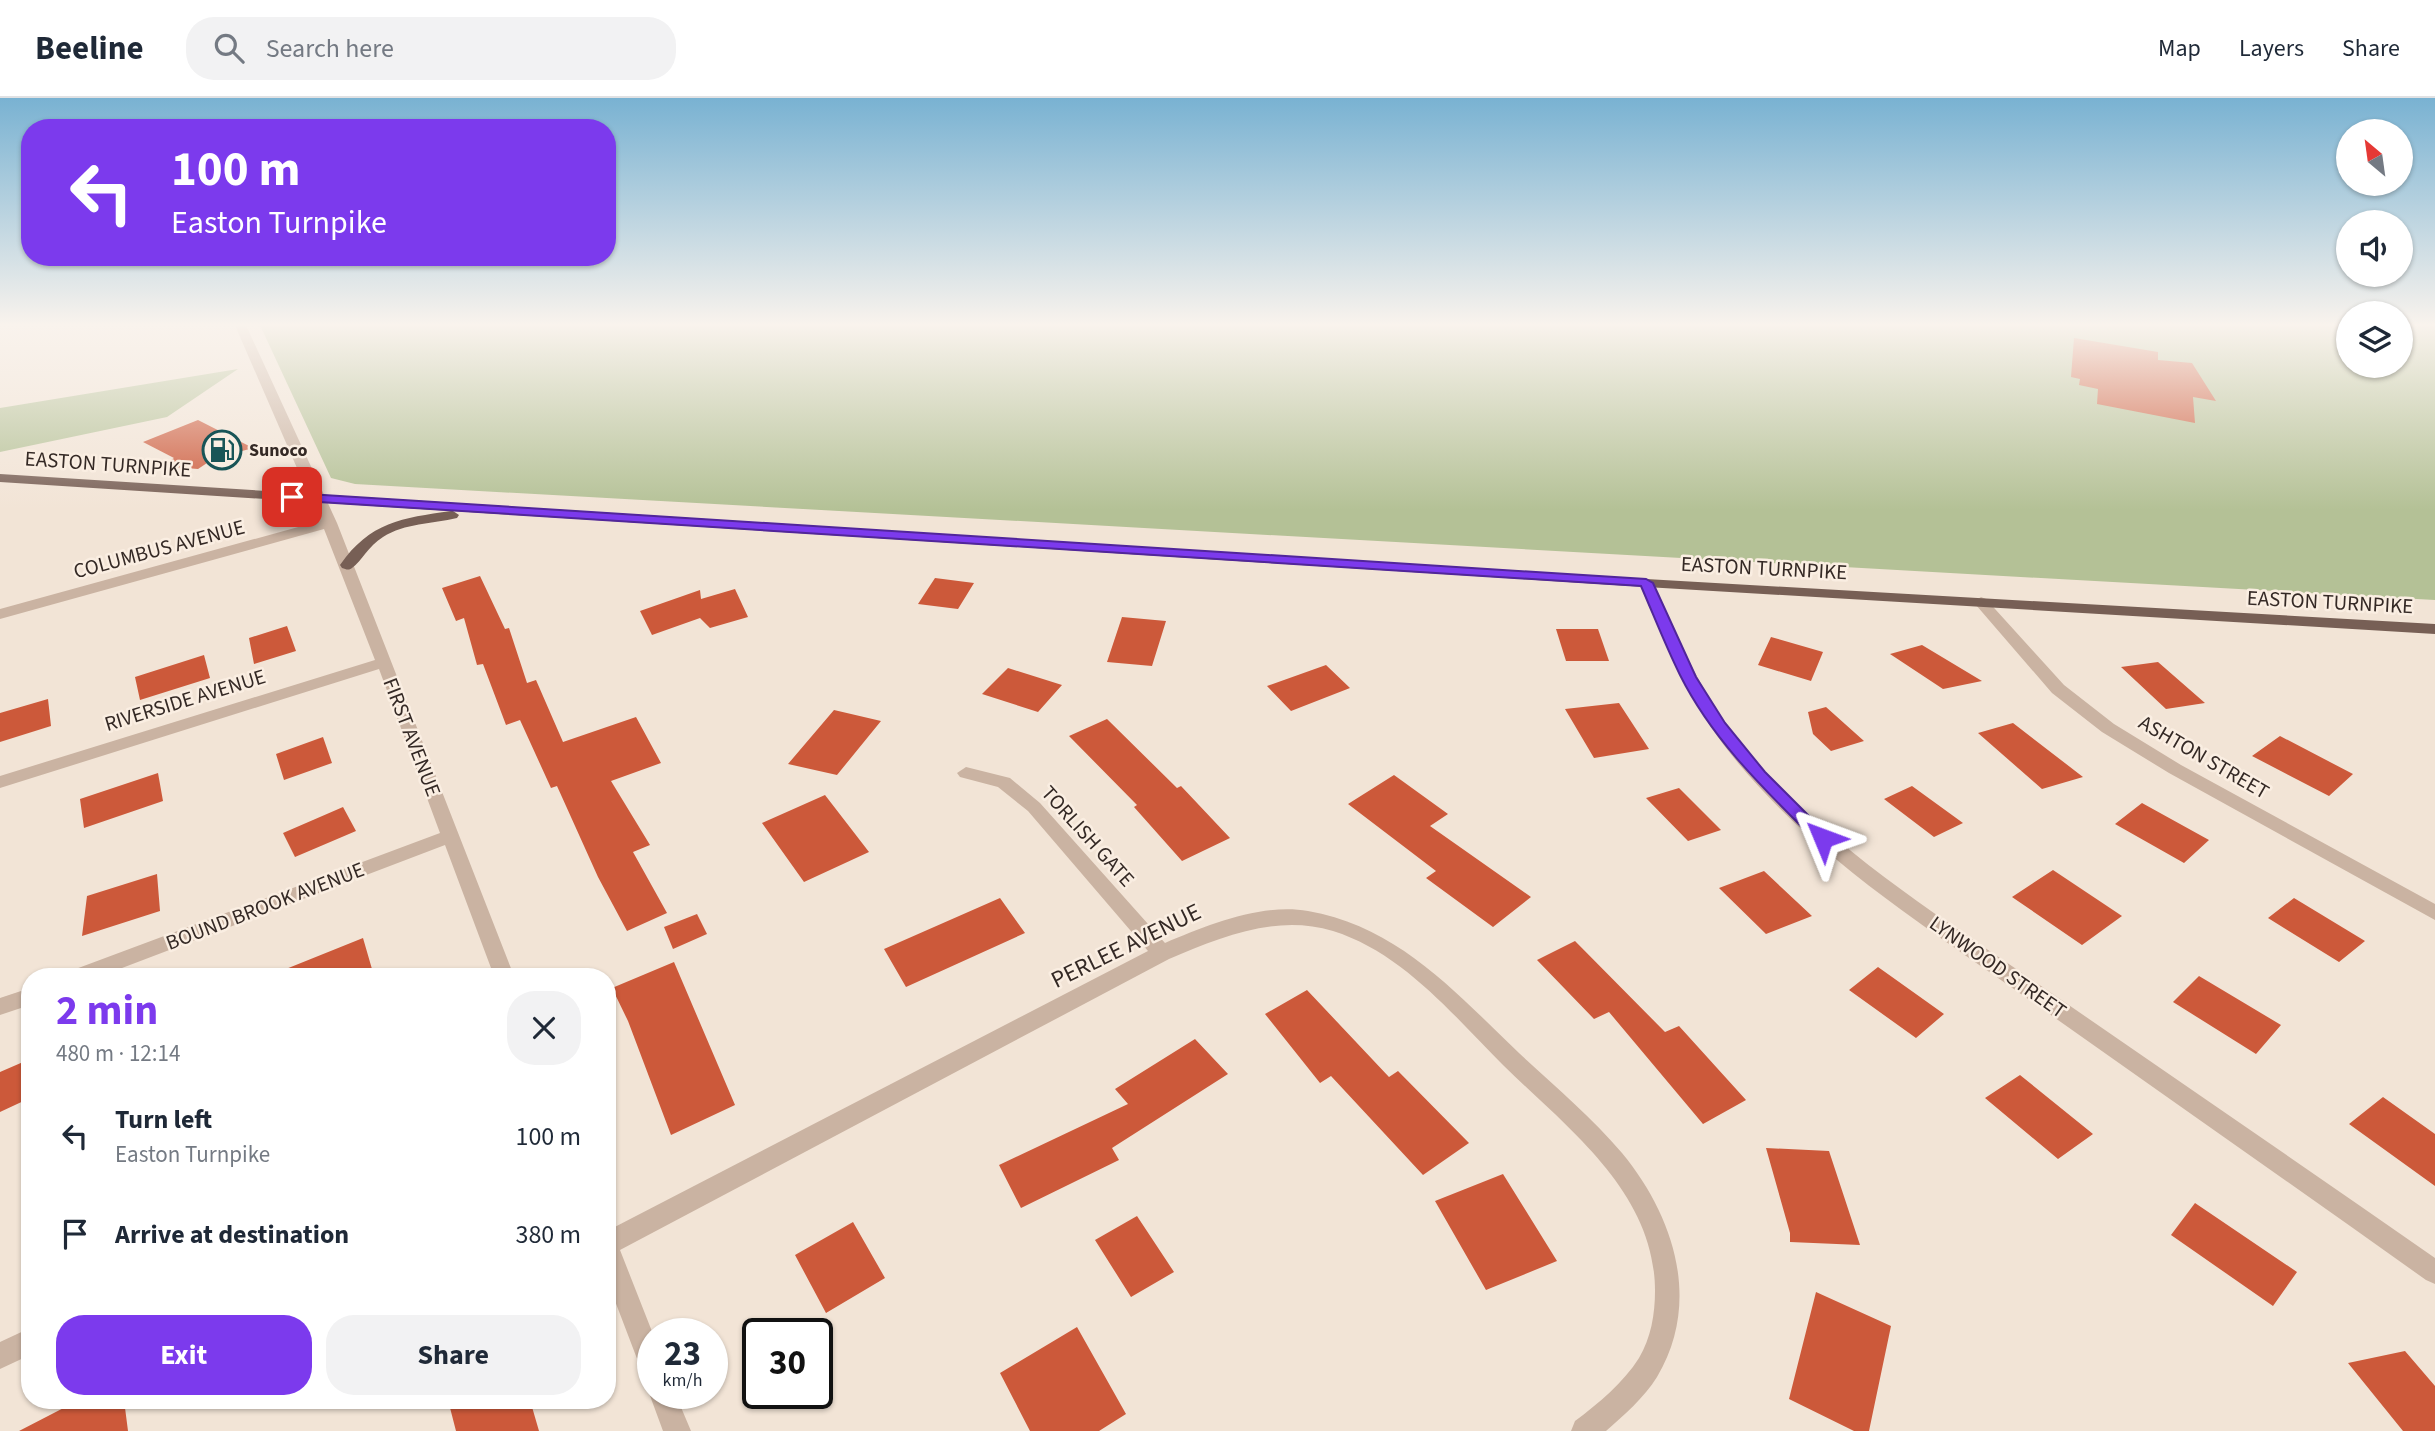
<!DOCTYPE html>
<html lang="en">
<head>
<meta charset="utf-8">
<style>
	body { margin:0; font-family:"Source Sans 3",sans-serif; background:#f2f2f3; color:#1f2937; height:100vh; display:flex; flex-direction:column; font-size:26px; white-space:nowrap }
	* { box-sizing:border-box; margin:0 }
	p { font-size:23px; color:#747a83 }
	.icon { flex:none; width:38px; height:38px; fill:none; stroke:currentColor; stroke-width:2; stroke-linecap:round; stroke-linejoin:round }
	.map { position:relative; flex:1; overflow:hidden }
	.drawer { position:absolute; left:21px; top:870px; width:595px; height:441px; display:flex; flex-direction:column; background:#fff; border-radius:28px; box-shadow:0 2px 5px #0004 }
	.drawer>* { flex:none }
	.guide { position:absolute; left:21px; top:21px; width:595px; height:147px; border-radius:28px; box-shadow:0 2px 5px #0004; background:#7c3aed; color:#fff; overflow:hidden }
	.needle { width:46px; rotate:331deg }
	.controls { position:absolute; left:2336px; top:21px; display:grid; gap:14px }
	.controls a { display:grid; place-items:center; width:77px; height:77px; border-radius:50%; background:#fff; box-shadow:0 2px 5px #0004; font-size:35px }
	.speed { position:absolute; left:637px; top:1220px; display:flex; gap:14px; font-size:35px; font-weight:700; text-align:center }
	.speed>* { display:grid; place-content:center; width:91px; height:91px; border-radius:50%; background:#fff; box-shadow:0 2px 5px #0004; line-height:1 }
	.speed small { font-size:18px; font-weight:400 }
	.speed .limit { border:4px solid #111; border-radius:10px; background:#fff; color:#111 }
	.pin { position:absolute; display:grid; place-items:center; width:60px; height:60px; color:#fff; margin:-30px; border-radius:14px; box-shadow:0 4px 10px #0006 }
	.me { position:absolute; width:77px; margin:-38px; rotate:314deg; stroke-linejoin:round; filter:drop-shadow(0 0 5px #0008) }
	.turn { display:flex; align-items:center; gap:24px; height:147px; padding:0 35px; font-size:32px }
	.turn .icon { width:91px; height:91px; stroke-width:2.5 }
	.turn b { display:block; font-size:49px; line-height:60px }
	.round { display:grid; place-items:center; flex:none; width:74px; height:74px; border-radius:28px; background:#f2f2f3 }
	.summary { display:flex; align-items:center; justify-content:space-between; height:119px; padding:0 35px }
	h1 { font-size:42px; font-weight:700; line-height:52px; color:#7c3aed }
	.cta { display:flex; gap:14px; margin-top:auto; padding:14px 35px }
	.cta a { flex:1; height:80px; border-radius:28px; background:#7c3aed; color:#fff; font-size:28px; font-weight:700; line-height:80px; text-align:center }
	.cta a+a { background:#f2f2f3; color:#1f2937 }
	ul { padding:0; list-style:none }
	li { display:flex; align-items:center; gap:21px; height:98px; padding:0 35px }
	li div { flex:1 }
	li b { display:block; font-size:26px }
	li em { font-style:normal }
	header { display:flex; align-items:center; gap:42px; box-sizing:border-box; height:98px; padding:0 35px; background:#fff; border-bottom:2px solid #e0e1e3 }
	header strong { font-size:33px }
	nav { display:flex; gap:38px; margin-inline-start:auto; font-size:24px }
	.search { width:490px; height:63px; background:#f2f2f3; display:flex; align-items:center; gap:18px; box-sizing:border-box; padding:0 24px; border-radius:28px; color:#747a83; font-size:26px }
	.map>svg:first-child { display:block }
</style>
</head>
<body>
<header>
<strong>Beeline</strong>
<div class="search"><svg class="icon" aria-label="search" viewBox="0 0 24 24"><circle cx="10" cy="10" r="6"/><path d="M15 15l6 6"/></svg>Search here</div>
<nav><a>Map</a><a>Layers</a><a>Share</a></nav>
</header>
<div class="map">
<svg width="2435" height="1333" viewBox="0 0 2435 1333">
	<rect width="100%" height="100%" fill="#f2e4d6"/>
	<path fill="#b4c196" d="M259,225H2348V268H2401V225H2435V502L355,386L331,380Z
		M238,271L167,319L0,354V310Z"/>
	<path fill="#cc593a" d="M2074,240L2158,254V262L2192,265L2216,303L2193,299L2195,325L2097,306L2098,291L2079,287L2080,281L2071,279Z
		M198,322L253,350L213,361L198,371L162,368L174,360L143,344Z
		M480,478L505,531L509,530L527,585L536,582L563,644L636,619L661,665L611,683L650,747L633,754L667,815L627,833L598,779L557,688L551,690L520,622L506,627L483,566L477,567L464,520L456,523L442,490Z
		M935,480L974,485L958,511L918,506Z
		M735,491L748,519L710,530L700,520L652,537L640,513L700,492L701,501Z
		M1122,519L1166,523L1152,568L1107,564Z
		M287,528L296,553L254,566L249,540Z
		M1556,531H1598L1609,563H1566Z
		M1771,539L1823,554L1811,583L1758,567Z
		M1922,547L1982,583L1943,591L1890,556Z
		M204,557L210,580L140,602L135,579Z
		M2158,564L2205,605L2166,611L2121,569Z
		M1326,567L1350,590L1291,613L1267,588Z
		M1008,570L1062,587L1038,614L982,596Z
		M48,601L51,628L0,644V615Z
		M1619,605L1649,651L1594,660L1565,611Z
		M1826,609L1864,643L1831,653L1813,636L1808,614Z
		M834,612L881,623L837,677L788,666Z
		M1107,621L1177,690L1181,688L1230,740L1182,763L1134,709L1137,707L1069,638Z
		M2013,625L2083,679L2042,691L1978,635Z
		M2280,638L2353,676L2329,698L2252,658Z
		M323,639L332,665L284,682L276,656Z
		M158,675L163,703L84,730L80,701Z
		M1394,677L1448,716L1430,728L1531,799L1493,829L1426,780L1436,773L1348,706Z
		M1912,688L1963,725L1934,739L1884,701Z
		M1679,690L1721,732L1688,743L1646,700Z
		M825,697L869,754L804,784L762,725Z
		M2142,705L2209,742L2184,765L2115,726Z
		M343,709L356,733L295,759L283,735Z
		M2053,772L2122,818L2082,847L2012,799Z
		M1764,773L1812,818L1766,836L1719,790Z
		M157,776L160,813L82,838L87,798Z
		M1000,800L1025,835L906,889L884,851Z
		M2294,800L2365,843L2339,864L2268,820Z
		M697,816L707,836L673,851L664,829Z
		M363,840L374,878H271V877Z
		M1575,843L1665,934L1679,928L1746,1002L1703,1026L1609,914L1594,921L1537,862Z
		M674,864L735,1007L671,1037L628,923L612,890Z
		M1878,869L1944,916L1916,940L1849,892Z
		M2199,878L2281,927L2256,956L2173,904Z
		M1307,892L1389,979L1398,973L1469,1045L1423,1077L1331,978L1320,985L1265,916Z
		M1195,941L1228,976L1112,1050L1119,1062L1021,1110L999,1067L1128,1006L1115,991Z
		M30,961V1000L0,1014V974Z
		M2020,977L2093,1036L2058,1061L1985,1000Z
		M2383,999L2435,1036V1088L2349,1026Z
		M1766,1050L1829,1053L1860,1147L1790,1144V1135Z
		M1503,1076L1557,1163L1486,1192L1435,1103Z
		M2195,1105L2297,1174L2273,1208L2171,1137Z
		M1137,1118L1174,1174L1131,1199L1095,1142Z
		M853,1124L885,1180L826,1215L795,1157Z
		M1816,1194L1891,1228L1869,1333H1854L1789,1301Z
		M1077,1229L1126,1316L1099,1333H1030L1000,1275Z
		M2405,1253L2435,1288V1333H2403L2348,1265Z
		M79,1302H124L128,1333H19Z
		M448,1302H530L539,1333H456Z"/>
	<g fill="none" stroke-linecap="round" stroke-linejoin="round">
		<path fill="#cab3a2" fill-rule="evenodd" d="M234,225H245L337,425L514,878H494L445,747L101,878H70L73,872L440,735L379,571L0,690V678L375,562L324,431L0,521V511L320,423Z
			M1646,481L1653,485C1678,539 1699,592 1736,639C1818,744 1938,817 2047,892C2176,981 2306,1070 2435,1160V1186L2426,1182C2295,1089 2163,996 2031,903C1924,827 1804,753 1723,646C1686,596 1663,541 1639,485Z
			M1981,499L1986,501L2064,587L2114,626L2181,667L2435,806V822L2169,675L2102,634L2052,595L1976,507L1973,504Z
			M966,669L1010,680L1040,705L1165,845C1208,827 1261,805 1308,813C1399,829 1456,895 1519,955C1554,988 1591,1018 1622,1055C1674,1118 1702,1204 1657,1279C1644,1300 1624,1317 1606,1333H1571L1575,1323C1598,1306 1624,1284 1639,1260C1651,1240 1655,1216 1655,1193C1655,1094 1567,1030 1503,967C1453,917 1403,855 1333,833C1276,816 1221,839 1169,861L620,1152L653,1236V1283L644,1279L607,1182V1133L1148,853L1028,713L998,689L960,679L957,675Z
			M30,890V907L0,917V900Z
			M30,1230V1257L0,1271V1244Z
			M653,1286V1295H675L691,1333H663L649,1295Z"/>
		<path fill="#775f55" fill-rule="evenodd" d="M0,376L1646,481L2435,526V536L1646,489L453,413L459,417L457,420C432,426 405,425 383,439C368,448 362,463 352,470C348,473 346,471 342,470L340,467C370,424 402,420 451,413L0,384Z"/>
	</g>
	<linearGradient id="sky" x2="0" y2="1"><stop stop-color="#79b2d2"/><stop offset="0.55" stop-color="#f9f3ed"/><stop offset="1" stop-color="#f9f3ed" stop-opacity="0"/></linearGradient>
	<rect width="2435" height="412" fill="url(#sky)"/>
	<path fill="#7c3aed" stroke="#51269a" stroke-width="2" d="M292,395L1646,481L1653,485L1696,579L1725,625L1765,674L1831,740L1829,744H1817C1766,693 1713,643 1680,577C1666,549 1654,518 1641,488L288,402V396Z"/>
	<defs>
		<symbol id="fuel-ring" viewBox="-11 -11 22 22"><circle r="9.5" fill="#faeee2" stroke="#195557" stroke-width="1.5"/><path d="M-5.5-6h7V0h2V4h1.3V-2.5L3-4.5l.8-.8L6-3V5H2.5V1h-1V6h-7ZM-4.2-4.7v3.2H.2V-4.7Z" fill="#195557"/></symbol>
	</defs>
	<g fill-rule="evenodd">
		<use href="#fuel-ring" x="200" y="330" width="44" height="44"/>
	</g>
	<g text-anchor="middle" dominant-baseline="central" stroke-width="5" stroke-linejoin="round" paint-order="stroke">
		<g font-size="18" font-weight="bold" fill="#342925" stroke="#faeee2" text-anchor="start">
			<text x="249" y="352">Sunoco</text>
		</g>
		<g font-size="21" fill="#342925" stroke="#faeee2">
			<text transform="translate(108 366) rotate(4)">EASTON TURNPIKE</text>
			<text transform="translate(159 451) rotate(-15)">COLUMBUS AVENUE</text>
			<text transform="translate(1764 470) rotate(3)">EASTON TURNPIKE</text>
			<text transform="translate(2330 504) rotate(3)">EASTON TURNPIKE</text>
			<text transform="translate(185 602) rotate(-17)">RIVERSIDE AVENUE</text>
			<text transform="translate(412 639) rotate(69)">FIRST AVENUE</text>
			<text transform="translate(2204 659) rotate(30)">ASHTON STREET</text>
			<text transform="translate(1088 738) rotate(48)">TORLISH GATE</text>
			<text transform="translate(265 808) rotate(-21)">BOUND BROOK AVENUE</text>
			<text transform="translate(1998 869) rotate(35)">LYNWOOD STREET</text>
		</g>
		<g font-size="24" fill="#342925" stroke="#faeee2">
			<text transform="translate(1126 848) rotate(-26)">PERLEE AVENUE</text>
		</g>
	</g>
</svg>
<div class="controls">
<a><svg class="needle" viewBox="-14 -14 28 28"><path d="M0-13l5 13h-10z" fill="#e53935"/><path d="M0 13l5-13h-10z" fill="#747a83"/></svg></a>
<a><svg class="icon" aria-label="sound" viewBox="0 0 24 24"><path d="M4 9h4l5-4v14l-5-4H4zM17 9q2 3 0 6"/></svg></a>
<a><svg class="icon" aria-label="layers" viewBox="0 0 24 24"><path d="M12 4l9 5-9 5-9-5zM3 14l9 5 9-5"/></svg></a>
</div>
<div class="speed"><div>23<small>km/h</small></div><div class="limit">30</div></div>
<div class="pin" style="left:292px;top:399px;background:#d93025"><svg class="icon" aria-label="arrive" viewBox="0 0 24 24"><path d="M6 21V4h12l-3 4 3 4H6"/></svg></div>
<svg class="me" style="left:1823px;top:740px" viewBox="-20 -20 40 40"><path d="M0-17L14 15 0 8-14 15z" fill="#7c3aed" stroke="#fff" stroke-width="4"/></svg>
<div class="guide">
<div class="turn"><svg class="icon" aria-label="left" viewBox="0 0 24 24"><path d="M17 20v-9H6M10 6l-5 5 5 5"/></svg><div><b>100 m</b>Easton Turnpike</div></div>
</div>
<section class="drawer">
<div class="summary"><div><h1>2 min</h1><p>480 m · 12:14</p></div><a class="round"><svg class="icon" aria-label="close" viewBox="0 0 24 24"><path d="M6 6l12 12M18 6L6 18"/></svg></a></div>
<ul>
<li><svg class="icon" aria-label="left" viewBox="0 0 24 24"><path d="M17 20v-9H6M10 6l-5 5 5 5"/></svg><div><b>Turn left</b><p>Easton Turnpike</p></div><em>100 m</em></li>
<li><svg class="icon" aria-label="arrive" viewBox="0 0 24 24"><path d="M6 21V4h12l-3 4 3 4H6"/></svg><div><b>Arrive at destination</b></div><em>380 m</em></li>
</ul>
<div class="cta"><a>Exit</a><a>Share</a></div>
</section>
</div>
</body>
</html>
